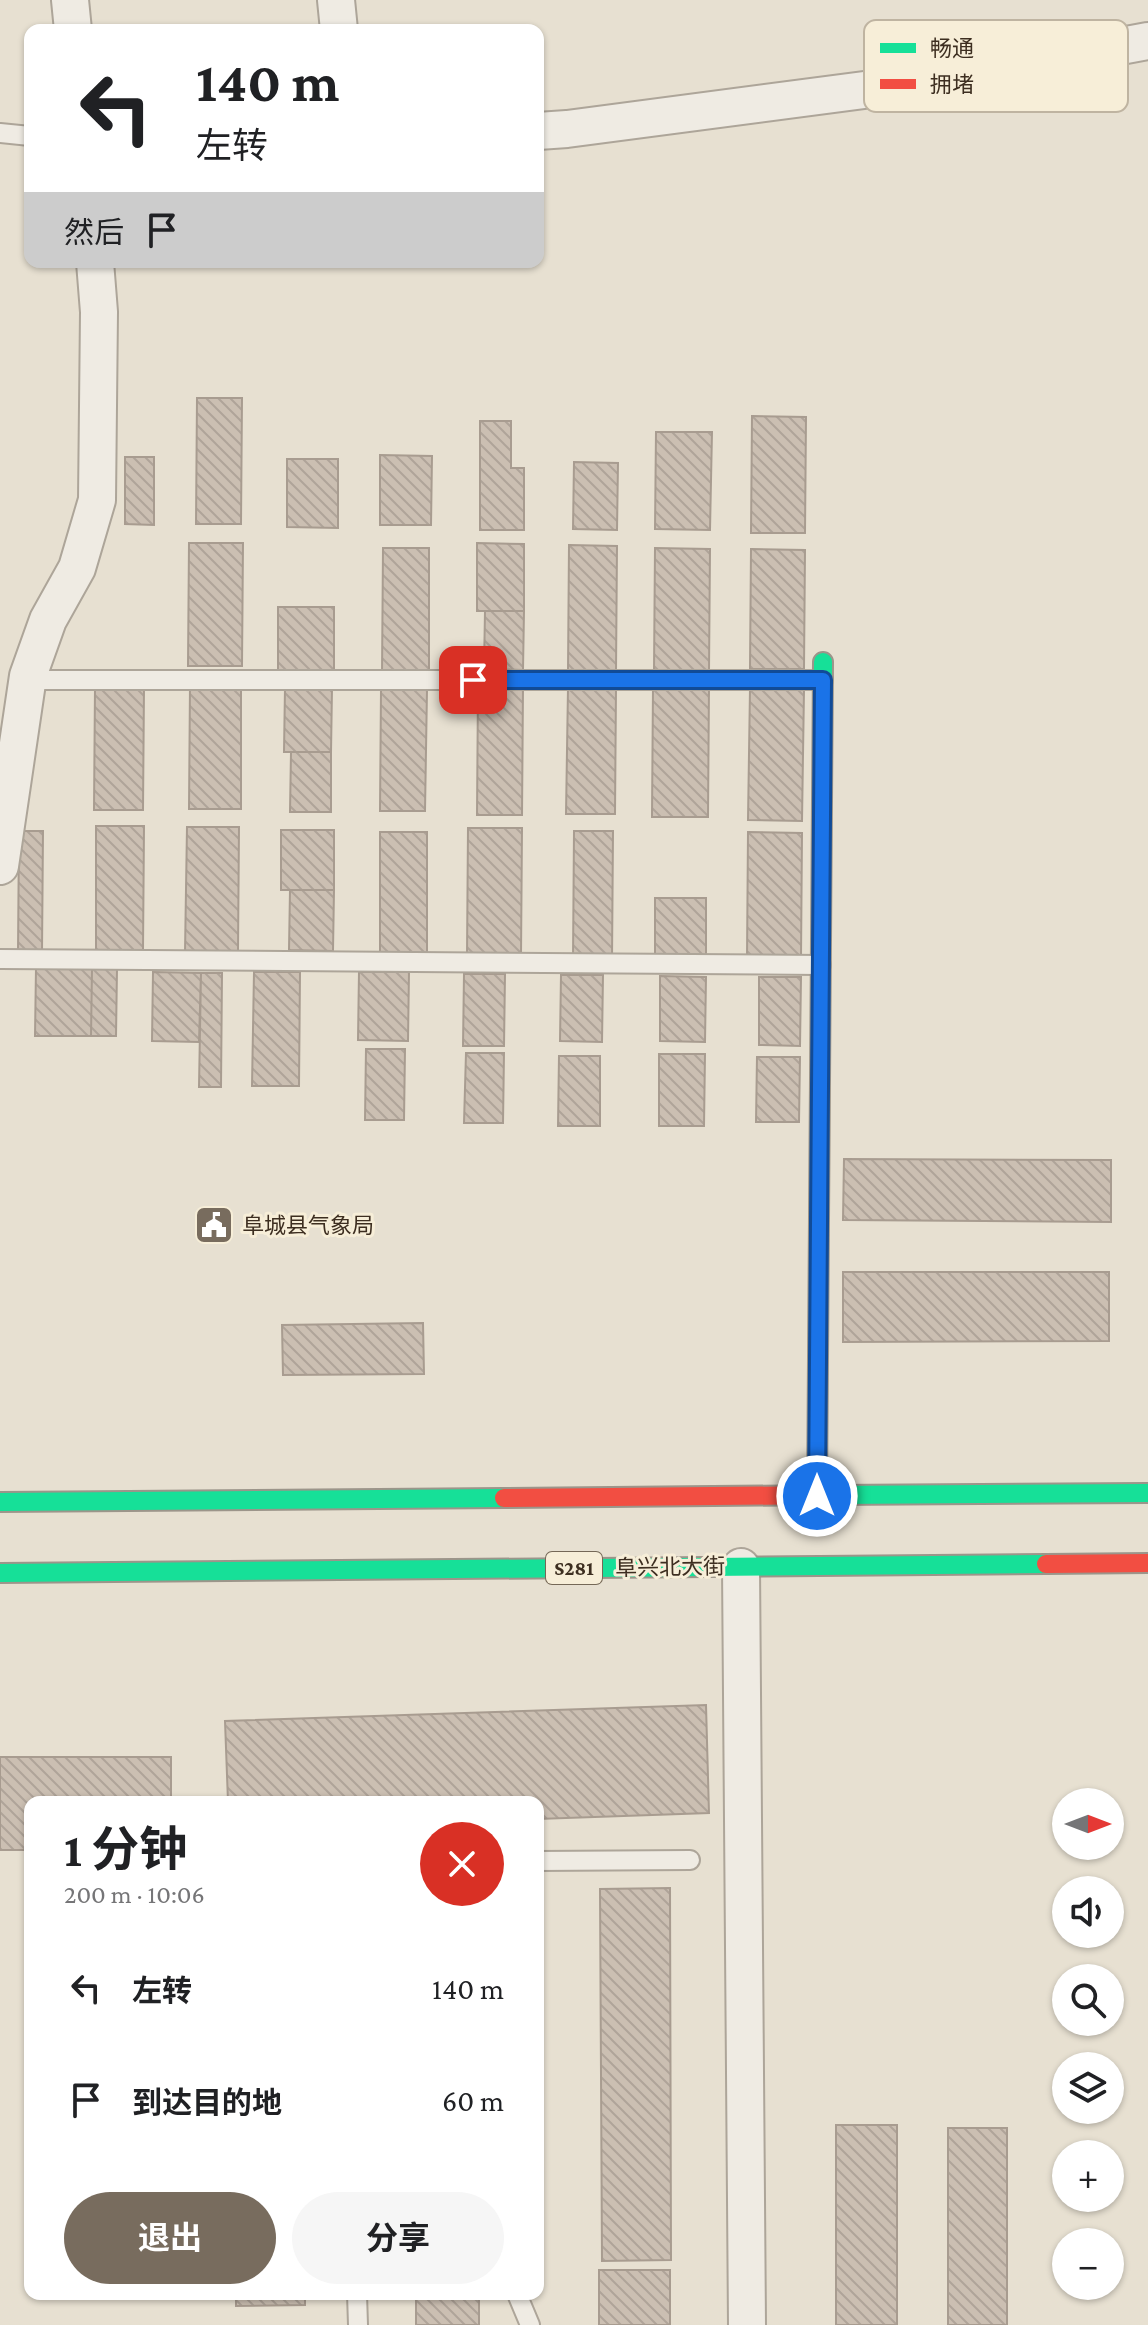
<!DOCTYPE html>
<html lang="zh">
<head>
<meta charset="utf-8">
<style>
	body { margin:0; font-family:"Crimson Pro","Noto Sans SC",serif; background:#f6f6f6; color:#202124; height:100vh; display:flex; flex-direction:column; font-size:30px; white-space:nowrap }
	* { box-sizing:border-box; margin:0 }
	p { font-size:26px; color:#757577 }
	.icon { flex:none; width:44px; height:44px; fill:none; stroke:currentColor; stroke-width:2; stroke-linecap:round; stroke-linejoin:round }
	.map { position:relative; flex:1; overflow:hidden }
	.sheet { position:absolute; left:24px; top:1796px; width:520px; height:504px; display:flex; flex-direction:column; background:#fff; border-radius:16px; box-shadow:0 2px 6px #0004 }
	.sheet>* { flex:none }
	.top-card { position:absolute; left:24px; top:24px; width:520px; height:244px; border-radius:16px; box-shadow:0 2px 6px #0004; background:#fff; color:#202124; overflow:hidden }
	.needle { width:52px; rotate:90deg }
	.tools { position:absolute; left:1052px; top:1788px; display:grid; gap:16px }
	.tools a { display:grid; place-items:center; width:72px; height:72px; border-radius:50%; background:#fff; box-shadow:0 2px 6px #0004; font-size:40px }
	.pin { position:absolute; display:grid; place-items:center; width:68px; height:68px; color:#fff; margin:-34px; border-radius:16px; box-shadow:0 4px 12px #0006 }
	.me { position:absolute; width:88px; margin:-44px; rotate:0deg; stroke-linejoin:round; filter:drop-shadow(0 0 6px #0008) }
	.turn { display:flex; align-items:center; gap:28px; height:168px; padding:0 40px; font-size:36px }
	.turn .icon { width:104px; height:104px; stroke-width:2.5 }
	.turn b { display:block; font-size:56px; line-height:68px }
	.then { display:flex; align-items:center; height:76px; padding:0 40px; background:#0003; gap:16px; font-size:30px }
	.round { display:grid; place-items:center; flex:none; width:84px; height:84px; border-radius:42px; background:#f6f6f6 }
	.summary { display:flex; align-items:center; justify-content:space-between; height:136px; padding:0 40px }
	h1 { font-size:48px; font-weight:700; line-height:60px }
	.primary-button { display:flex; gap:16px; margin-top:auto; padding:16px 40px }
	.primary-button a { flex:1; height:92px; border-radius:48px; background:#786c5e; color:#fff; font-size:32px; font-weight:700; line-height:92px; text-align:center }
	.primary-button a+a { background:#f6f6f6; color:#202124 }
	ul { padding:0; list-style:none }
	li { display:flex; align-items:center; gap:24px; height:112px; padding:0 40px }
	li div { flex:1 }
	li b { display:block; font-size:30px }
	li em { font-style:normal }
	.map>svg:first-child { display:block }
</style>
</head>
<body>
<div class="map">
<svg width="1148" height="2325" viewBox="0 0 1148 2325">
	<defs>
		<pattern id="building-back-hatch" width="6" height="6" patternUnits="userSpaceOnUse" patternTransform="scale(2)"><rect width="6" height="6" fill="#cbbfb2"/><path d="M-1 5l2 2M0 0l6 6M5-1l2 2" fill="none" stroke="#afa499"/></pattern>
	</defs>
	<rect width="100%" height="100%" fill="#e7e0d1"/>
	<path fill="url(#building-back-hatch)" stroke="#a89c90" stroke-width="2" d="M197,398H242L241,524H196Z
		M752,416L806,417L805,533H751Z
		M480,421H511V468H524V530H480Z
		M656,432H712L710,530L655,529Z
		M380,455L432,456L431,525H380Z
		M125,457H154V525L125,524Z
		M287,459H338V528L287,527Z
		M574,462L618,463L617,530L573,529Z
		M189,543H243L242,666H188Z
		M477,543L524,544V611H477Z
		M569,545L617,546L616,672H568Z
		M383,548H429V675L382,674Z
		M655,548L710,549L709,672L654,671Z
		M751,549L805,550L804,669H750Z
		M278,607H334V673H278Z
		M485,611H524L523,670L484,669Z
		M190,685L241,686V809H189Z
		M95,687H144L143,810H94Z
		M478,687H523L522,815H477Z
		M653,687H709L708,817H652Z
		M285,688H332L331,752H284Z
		M568,688H616L615,814H566Z
		M750,689L804,690L802,821L748,820Z
		M381,690H427L425,811H380Z
		M291,752H331V812H290Z
		M96,826H144L143,951H96Z
		M187,827H239L238,953H185Z
		M468,828H522L521,957L467,956Z
		M281,830H334V890H281Z
		M19,831H43L42,953H18Z
		M574,831H613L612,960H573Z
		M380,832H427V955H380Z
		M748,832L802,833L801,959H747Z
		M290,890H334L333,951L289,950Z
		M655,898H706V962L655,961Z
		M36,968L92,969L91,1036H35Z
		M92,969H117L116,1036H91Z
		M153,972L201,973L199,1042L152,1041Z
		M254,972H300L299,1086H252Z
		M359,972H409L408,1041L358,1040Z
		M201,973H222L221,1087H199Z
		M464,974H505L504,1046H463Z
		M561,975H603L602,1042L560,1041Z
		M660,976L706,977L705,1042L660,1041Z
		M759,977H801L800,1046L759,1045Z
		M366,1049H405L404,1120H365Z
		M466,1053H504L503,1123H464Z
		M659,1054H705L704,1126H659Z
		M559,1056H600V1126H558Z
		M757,1057H800L799,1122H756Z
		M844,1159L1111,1160V1222L843,1220Z
		M843,1272H1109V1341L843,1342Z
		M423,1323L424,1374L283,1375L282,1325Z
		M706,1705L709,1813L538,1819V1802H228L225,1721Z
		M0,1757H171V1802H30V1850H0Z
		M670,1888L671,2260L602,2261L600,1889Z
		M836,2125H897V2325H836Z
		M948,2128H1007V2325H948Z
		M599,2270H670V2325H599Z
		M236,2294H305V2305L236,2306Z
		M416,2294H479V2325H416Z"/>
	<g fill="none" stroke-linecap="round" stroke-linejoin="round">
		<defs>
			<path id="lane" d="M0,133L30,136
				M27,680H823
				M0,959L821,965
				M538,1861L690,1860
				M357,2294L358,2325
				M517,2294L530,2325"/>
			<path id="street" d="M70,0L73,30
				M336,0L339,30
				M538,131L567,129L933,81L1148,41
				M0,866L28,676L48,620L77,568L97,500L99,312L95,262
				M741,1567L747,2325"/>
			<path id="fast" d="M831,1495L1148,1493
				M817,1496L823,662
				M0,1502L504,1498
				M0,1573L1046,1564"/>
			<path id="jam" d="M504,1498L831,1495
				M1046,1564L1148,1563"/>
		</defs>
		<use href="#lane" stroke="#ada599" stroke-width="22"/>
		<use href="#street" stroke="#ada599" stroke-width="40"/>
		<use href="#fast" stroke="#9c958a" stroke-width="22"/>
		<use href="#jam" stroke="#9c958a" stroke-width="22"/>
		<use href="#lane" stroke="#efebe3" stroke-width="18"/>
		<use href="#street" stroke="#efebe3" stroke-width="36"/>
		<use href="#fast" stroke="#16e098" stroke-width="18"/>
		<use href="#jam" stroke="#f24e42" stroke-width="18"/>
	</g>
	<g fill="none" stroke-linecap="round" stroke-linejoin="round">
		<defs>
			<path id="route" d="M473,680H823L817,1496"/>
		</defs>
		<use href="#route" stroke="#114b97" stroke-width="20"/>
		<use href="#route" stroke="#1a73e8" stroke-width="14"/>
	</g>
	<defs>
		<symbol id="civic-square" viewBox="-11 -11 22 22"><rect x="-9" y="-9" width="18" height="18" rx="4" fill="#786c5e" stroke="#f7eed8"/><path d="M-.6-6.5H3V-4.5H.6V-3L4-1V1h2V6H-6V1h2V-1L-.6-3ZM-1.2 2.5V6h2.4V2.5Z" fill="#fff"/></symbol>
	</defs>
	<g fill-rule="evenodd">
		<use href="#civic-square" x="192" y="1203" width="44" height="44"/>
	</g>
	<g text-anchor="middle" dominant-baseline="central" stroke-width="6" stroke-linejoin="round" paint-order="stroke">
		<rect fill="#f7eed8" stroke="#756857" stroke-width="2" x="546" y="1552" width="56" height="32" rx="6"/>
		<g font-size="20" font-weight="bold" fill="#3d2e20">
			<text x="574" y="1568">S281</text>
		</g>
		<g font-size="22" fill="#3d2e20" stroke="#f7eed8" text-anchor="start">
			<text x="242" y="1225">阜城县气象局</text>
		</g>
		<g font-size="22" fill="#3d2e20" stroke="#f7eed8">
			<text transform="translate(670 1567) rotate(-1)">阜兴北大街</text>
		</g>
	</g>
	<rect x="864" y="20" width="264" height="92" rx="12" fill="#f7eed8" stroke="#bfb4a1" stroke-width="2"/>
	<rect x="880" y="43" width="36" height="10" fill="#16e098"/>
	<rect x="880" y="79" width="36" height="10" fill="#f24e42"/>
	<g font-size="22" fill="#3d2e20">
		<text x="930" y="56">畅通</text>
		<text x="930" y="92">拥堵</text>
	</g>
</svg>
<div class="tools">
<a><svg class="needle" viewBox="-14 -14 28 28"><path d="M0-13l5 13h-10z" fill="#e53935"/><path d="M0 13l5-13h-10z" fill="#757577"/></svg></a>
<a><svg class="icon" aria-label="sound" viewBox="0 0 24 24"><path d="M4 9h4l5-4v14l-5-4H4zM17 9q2 3 0 6"/></svg></a>
<a><svg class="icon" aria-label="search" viewBox="0 0 24 24"><circle cx="10" cy="10" r="6"/><path d="M15 15l6 6"/></svg></a>
<a><svg class="icon" aria-label="layers" viewBox="0 0 24 24"><path d="M12 4l9 5-9 5-9-5zM3 14l9 5 9-5"/></svg></a>
<a>+</a>
<a>−</a>
</div>
<div class="pin" style="left:473px;top:680px;background:#d93025"><svg class="icon" aria-label="arrive" viewBox="0 0 24 24"><path d="M6 21V4h12l-3 4 3 4H6"/></svg></div>
<svg class="me" style="left:817px;top:1496px" viewBox="-20 -20 40 40"><circle r="17" fill="#1a73e8" stroke="#fff" stroke-width="3"/><path d="M0-11L8 9 0 5-8 9z" fill="#fff"/></svg>
<div class="top-card">
<div class="turn"><svg class="icon" aria-label="left" viewBox="0 0 24 24"><path d="M17 20v-9H6M10 6l-5 5 5 5"/></svg><div><b>140 m</b>左转</div></div>
<div class="then">然后<svg class="icon" aria-label="arrive" viewBox="0 0 24 24"><path d="M6 21V4h12l-3 4 3 4H6"/></svg></div>
</div>
<section class="sheet">
<div class="summary"><div><h1>1 分钟</h1><p>200 m · 10:06</p></div><a class="round" style="background:#d93025;color:#fff"><svg class="icon" aria-label="close" viewBox="0 0 24 24"><path d="M6 6l12 12M18 6L6 18"/></svg></a></div>
<ul>
<li><svg class="icon" aria-label="left" viewBox="0 0 24 24"><path d="M17 20v-9H6M10 6l-5 5 5 5"/></svg><div><b>左转</b></div><em>140 m</em></li>
<li><svg class="icon" aria-label="arrive" viewBox="0 0 24 24"><path d="M6 21V4h12l-3 4 3 4H6"/></svg><div><b>到达目的地</b></div><em>60 m</em></li>
</ul>
<div class="primary-button"><a>退出</a><a>分享</a></div>
</section>
</div>
</body>
</html>
